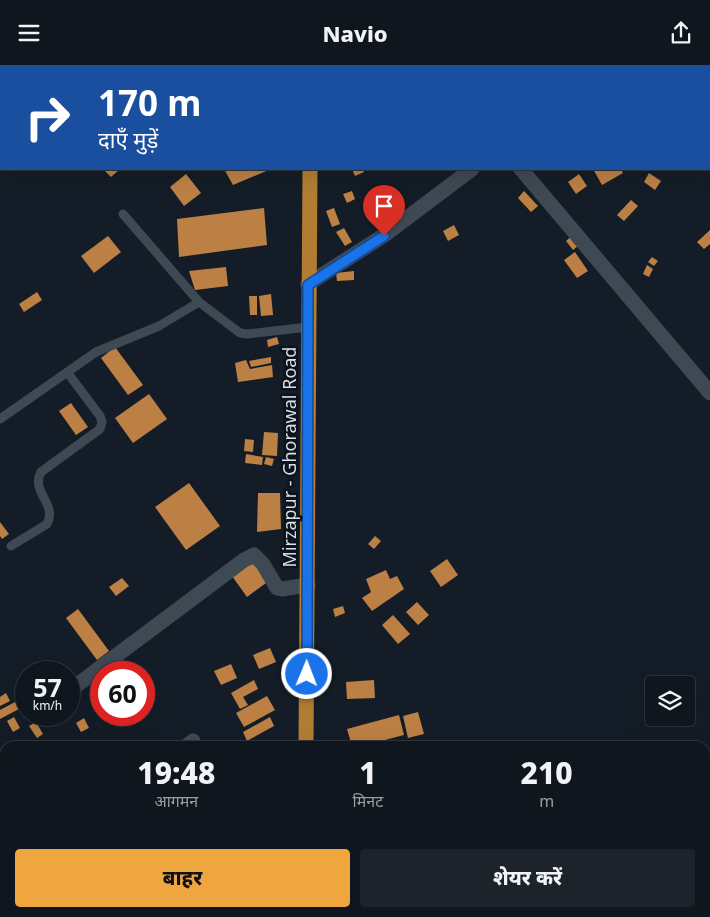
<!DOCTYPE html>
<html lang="hi">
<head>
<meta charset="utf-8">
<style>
	body { margin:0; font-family:"Noto Sans","Noto Sans Devanagari",sans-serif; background:#1d232a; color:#f1f3f6; height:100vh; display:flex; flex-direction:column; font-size:19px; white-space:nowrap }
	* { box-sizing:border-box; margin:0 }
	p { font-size:16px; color:#9b9fa4 }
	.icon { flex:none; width:28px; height:28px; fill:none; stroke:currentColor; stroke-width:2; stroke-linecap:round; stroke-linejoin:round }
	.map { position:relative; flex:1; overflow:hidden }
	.side { position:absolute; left:0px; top:676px; width:710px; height:176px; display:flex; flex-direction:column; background:#0f161d; border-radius:15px 15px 0 0; box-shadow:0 5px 20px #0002,0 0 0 1px #2f353b }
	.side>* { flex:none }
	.top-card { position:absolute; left:0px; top:0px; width:710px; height:105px; box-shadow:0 5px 20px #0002,0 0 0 1px #2f353b; background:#1a4fa0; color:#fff; overflow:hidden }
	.tools { position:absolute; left:645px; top:611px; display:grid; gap:10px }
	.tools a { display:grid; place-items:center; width:50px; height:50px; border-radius:5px; background:#0f161d; box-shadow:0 5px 20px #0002,0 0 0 1px #2f353b; font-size:25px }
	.speed { position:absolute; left:15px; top:596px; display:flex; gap:10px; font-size:25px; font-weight:700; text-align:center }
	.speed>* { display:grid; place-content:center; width:65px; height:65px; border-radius:50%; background:#0f161d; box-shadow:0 5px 20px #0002,0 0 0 1px #2f353b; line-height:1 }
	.speed small { font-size:12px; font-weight:400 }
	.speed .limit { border:8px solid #d22; background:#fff; color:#111 }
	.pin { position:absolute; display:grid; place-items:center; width:42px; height:42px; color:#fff; margin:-51px -21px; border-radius:50% 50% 50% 0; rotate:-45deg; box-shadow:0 0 5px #0007 }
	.pin .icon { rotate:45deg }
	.me { position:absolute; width:55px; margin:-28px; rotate:1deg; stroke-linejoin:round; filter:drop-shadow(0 0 4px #0008) }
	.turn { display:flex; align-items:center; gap:18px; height:105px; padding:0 15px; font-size:22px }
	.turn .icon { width:65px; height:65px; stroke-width:2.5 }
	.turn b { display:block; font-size:35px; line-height:42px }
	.eta { display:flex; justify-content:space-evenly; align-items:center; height:85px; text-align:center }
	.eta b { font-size:30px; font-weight:800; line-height:35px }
	.button { display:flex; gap:10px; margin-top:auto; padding:10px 15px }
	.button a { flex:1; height:58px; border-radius:5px; background:#f0a63f; color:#111; font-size:20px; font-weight:800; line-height:58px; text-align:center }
	.button a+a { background:#1d232a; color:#f1f3f6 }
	header { display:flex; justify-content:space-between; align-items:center; height:65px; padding:0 15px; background:#0f161d; font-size:22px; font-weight:800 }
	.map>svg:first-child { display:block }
</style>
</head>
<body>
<header><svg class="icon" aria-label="menu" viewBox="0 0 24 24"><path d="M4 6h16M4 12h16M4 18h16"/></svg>Navio<svg class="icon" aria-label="share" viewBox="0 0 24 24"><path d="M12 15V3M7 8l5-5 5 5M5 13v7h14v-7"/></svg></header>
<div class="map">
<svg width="710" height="852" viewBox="0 0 710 852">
	<rect width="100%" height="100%" fill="#141d27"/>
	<path fill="#bc8044" d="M103,104H120L111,112Z
		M224,104H271L233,120Z
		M352,104H363L364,107L355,111Z
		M593,104H621L623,108L602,120Z
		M649,108L661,116L655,125L644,117Z
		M186,109L201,128L184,141L170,122Z
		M579,109L587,121L576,129L568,117Z
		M352,126L355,134L347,138L343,129Z
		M524,126L538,141L531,147L518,133Z
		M631,135L638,141L624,156L617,150Z
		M264,143L267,180L179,192L177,154Z
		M334,143L340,159L332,162L326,146Z
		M454,160L459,170L448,176L443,166Z
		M344,163L352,177L345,181L336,167Z
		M710,165V179L704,184L697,177Z
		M573,170L580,179L573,185L566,176Z
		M108,171L121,187L94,208L81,191Z
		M575,187L588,206L577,213L564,195Z
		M652,192L658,196L654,201L648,197Z
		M647,200L653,204L649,212L643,209Z
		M226,202L228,221L195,225L189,206Z
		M354,206V215L337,216L336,208Z
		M37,227L42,235L24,247L19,239Z
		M271,229L273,250L261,251L259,231Z
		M249,231H257V250H250Z
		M277,272L279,279L268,282L267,275Z
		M115,282L143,320L128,330L101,293Z
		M271,292V298L251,302L249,296Z
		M246,295L250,304L272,300L273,312L238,317L235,298Z
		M149,329L167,354L133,378L115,353Z
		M71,338L88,362L76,370L59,346Z
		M264,367L278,368L277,391L262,390Z
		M245,374L254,375L253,387L244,386Z
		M246,389L263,392L262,400L245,398Z
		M266,392L274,394L272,401L264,399Z
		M189,418L220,461L186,485L155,442Z
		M258,428H280L281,464L257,467Z
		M0,457L9,469L2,474L0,471Z
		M375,471L381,476L374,484L368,479Z
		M255,494L270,515L247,532L232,511Z
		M447,494L458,510L441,522L430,506Z
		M386,505L390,514L397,511L404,524L372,546L362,533L371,527L366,514Z
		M122,513L129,521L116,531L109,522Z
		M417,537L429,550L418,560L406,547Z
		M343,541L345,548L335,552L333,544Z
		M78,544L109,586L97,595L66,553Z
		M393,550L410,569L398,579L382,560Z
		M270,583L276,597L259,604L253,590Z
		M231,599L237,613L221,620L214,606Z
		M254,615L258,624L243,632L248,640L240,644L231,628Z
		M374,615L375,633L347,634L346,617Z
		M6,628L10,636L0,641V632Z
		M267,631L275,645L244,662L236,648Z
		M15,637L19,644L0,654V645Z
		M418,647L424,669L408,673L403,651Z
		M399,650L404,670L362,681H352L347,664Z
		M14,652L20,663L13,667L7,656Z
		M270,652L274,661L247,676L243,667Z
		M84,653L89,663L81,667L76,658Z
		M36,657L43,669L37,673L29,661Z
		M0,704L5,710V728L0,721Z
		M0,811L5,817V821L0,825Z
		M5,840V848H25L19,852H8L1,843Z
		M344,848H355L356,852H344Z"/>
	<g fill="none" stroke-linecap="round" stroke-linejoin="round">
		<path stroke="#3f4954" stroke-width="9" d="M123,149L199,237
			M0,354L96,287L159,261L199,237L240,268L247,269L308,262
			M11,481L47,459C58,439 30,427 41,407L100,364L102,357L100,351L67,307"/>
		<path stroke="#3f4954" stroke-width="15" d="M0,0L1,2
			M561,0L562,1
			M48,1L49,0
			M709,20L710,19
			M709,85L710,89
			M521,104L710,328
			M308,219L383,171L472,104
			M69,626L244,495L254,490L263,499L277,523L282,524L308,520
			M186,681L193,676
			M249,848L253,852
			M69,852L75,848"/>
		<path stroke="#b27d32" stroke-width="15" d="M312,1V0
			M306,681L310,104
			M303,852V848"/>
	</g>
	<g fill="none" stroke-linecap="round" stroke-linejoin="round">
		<defs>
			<path id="route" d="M307,609L308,220L384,171"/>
		</defs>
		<use href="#route" stroke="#114b97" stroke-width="12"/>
		<use href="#route" stroke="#1a73e8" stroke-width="9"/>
	</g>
	<g text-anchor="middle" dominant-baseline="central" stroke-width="5" stroke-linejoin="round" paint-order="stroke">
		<g font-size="18" fill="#d9dfe6" stroke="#0c131d">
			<text transform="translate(289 392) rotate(-90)">Mirzapur - Ghorawal Road</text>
		</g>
	</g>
</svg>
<div class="tools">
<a><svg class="icon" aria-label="layers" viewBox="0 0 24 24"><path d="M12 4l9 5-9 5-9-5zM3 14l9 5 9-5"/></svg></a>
</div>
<div class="speed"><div>57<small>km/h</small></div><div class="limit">60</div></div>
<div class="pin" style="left:384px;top:171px;background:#d93025"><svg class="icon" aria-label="arrive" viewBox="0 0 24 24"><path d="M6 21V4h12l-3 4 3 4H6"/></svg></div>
<svg class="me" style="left:307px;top:609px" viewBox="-20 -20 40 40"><circle r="17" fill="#1a73e8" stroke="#fff" stroke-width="3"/><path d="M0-11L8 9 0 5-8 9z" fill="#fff"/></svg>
<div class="top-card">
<div class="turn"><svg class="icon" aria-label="right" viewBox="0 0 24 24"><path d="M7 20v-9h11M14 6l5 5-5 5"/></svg><div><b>170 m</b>दाएँ मुड़ें</div></div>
</div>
<section class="side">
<div class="eta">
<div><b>19:48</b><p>आगमन</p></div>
<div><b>1</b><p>मिनट</p></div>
<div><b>210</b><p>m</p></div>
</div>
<div class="button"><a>बाहर</a><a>शेयर करें</a></div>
</section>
</div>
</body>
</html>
